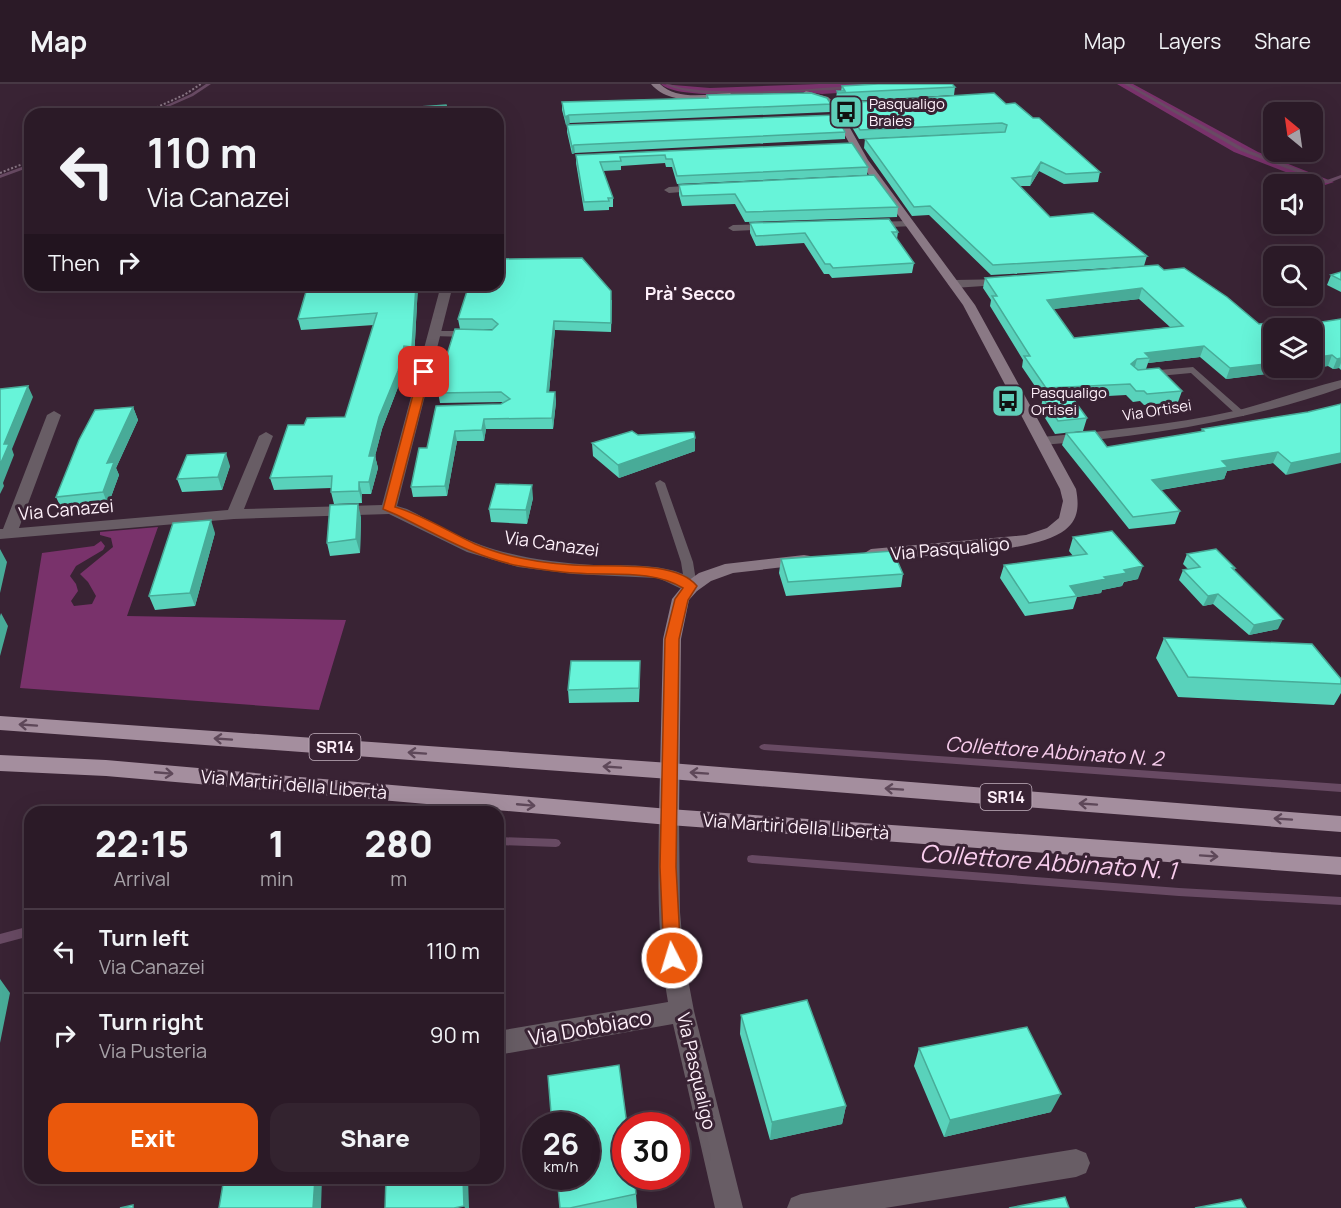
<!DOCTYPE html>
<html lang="en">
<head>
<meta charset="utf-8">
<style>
	body { margin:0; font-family:Manrope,sans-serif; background:#33232f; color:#f1f3f6; height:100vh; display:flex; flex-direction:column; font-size:22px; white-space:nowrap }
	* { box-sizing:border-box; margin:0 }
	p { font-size:20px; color:#a6a1a7 }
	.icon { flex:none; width:33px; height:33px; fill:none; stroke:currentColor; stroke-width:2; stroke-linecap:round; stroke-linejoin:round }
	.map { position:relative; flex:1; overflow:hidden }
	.side { position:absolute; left:24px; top:722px; width:480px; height:378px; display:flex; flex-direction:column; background:#2b1a27; border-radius:18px; box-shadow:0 6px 24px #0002,0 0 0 2px #473844 }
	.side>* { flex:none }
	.banner { position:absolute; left:24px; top:24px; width:480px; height:183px; border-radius:18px; box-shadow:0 6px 24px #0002,0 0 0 2px #473844; background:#2b1a27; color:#f1f3f6; overflow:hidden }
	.needle { width:39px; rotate:331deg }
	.tools { position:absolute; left:1263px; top:18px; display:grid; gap:12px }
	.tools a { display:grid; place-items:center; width:60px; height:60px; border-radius:12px; background:#2b1a27; box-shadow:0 6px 24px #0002,0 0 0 2px #473844; font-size:30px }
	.speed { position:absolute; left:522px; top:1028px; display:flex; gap:12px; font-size:30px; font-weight:700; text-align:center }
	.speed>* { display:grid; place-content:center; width:78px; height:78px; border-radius:50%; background:#2b1a27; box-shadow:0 6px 24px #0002,0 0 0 2px #473844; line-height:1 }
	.speed small { font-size:15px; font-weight:400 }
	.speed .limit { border:9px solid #d22; background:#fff; color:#111 }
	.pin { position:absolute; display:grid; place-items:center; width:51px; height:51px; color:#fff; margin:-26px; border-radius:12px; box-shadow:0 3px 9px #0006 }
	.me { position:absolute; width:66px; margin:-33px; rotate:355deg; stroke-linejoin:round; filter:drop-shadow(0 0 4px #0008) }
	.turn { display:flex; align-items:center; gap:21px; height:126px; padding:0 24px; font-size:27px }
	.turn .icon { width:78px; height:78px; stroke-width:2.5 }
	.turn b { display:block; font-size:42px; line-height:51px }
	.then { display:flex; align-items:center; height:57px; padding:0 24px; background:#0003; gap:12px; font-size:22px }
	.eta { display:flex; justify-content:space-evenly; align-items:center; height:102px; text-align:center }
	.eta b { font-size:36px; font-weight:800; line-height:42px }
	.button { display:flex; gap:12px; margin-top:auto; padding:12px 24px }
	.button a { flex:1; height:69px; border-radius:18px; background:#ea580c; color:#fff; font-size:24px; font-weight:800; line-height:69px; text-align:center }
	.button a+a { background:#33232f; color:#f1f3f6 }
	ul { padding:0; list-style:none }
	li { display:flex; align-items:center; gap:18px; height:84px; padding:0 24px; border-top:2px solid #473844 }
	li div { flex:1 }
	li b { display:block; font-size:22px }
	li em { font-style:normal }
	header { display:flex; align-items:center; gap:36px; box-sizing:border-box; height:84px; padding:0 30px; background:#2b1a27; border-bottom:2px solid #473844 }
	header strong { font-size:28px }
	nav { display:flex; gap:33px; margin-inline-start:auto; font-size:21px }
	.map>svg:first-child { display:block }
</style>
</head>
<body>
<header>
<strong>Map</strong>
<nav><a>Map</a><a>Layers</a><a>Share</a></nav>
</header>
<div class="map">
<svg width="1341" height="1124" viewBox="0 0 1341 1124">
	<rect width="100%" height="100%" fill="#392334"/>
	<path fill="#79326b" d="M661,0L710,4L819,0H950L951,2L822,10L805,8C778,8 677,17 661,0Z
		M1117,0H1133L1258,68L1334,98L1322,102L1234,68Z
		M158,443L127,532L346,536L319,626L20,604L42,469L94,462L101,457L105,462L103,466L76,482L70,492L76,500L78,507L71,517L74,522L92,520L96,512L88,498L80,490L113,463L111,454L100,451V448Z"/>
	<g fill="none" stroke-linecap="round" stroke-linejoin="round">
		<path fill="#684a63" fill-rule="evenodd" d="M206,0H211L193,12L152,30H147L191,10Z
			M665,0C672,0 677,3 683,4C695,6 708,7 720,7C764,9 808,5 851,2L853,3C839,7 822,6 807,7C772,9 694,16 665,0Z
			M1124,0H1129L1245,65L1327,96L1341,91V94L1329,99H1325L1241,67Z
			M30,80V83L0,94V91Z
			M764,660L1341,700V708L764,666L761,665L759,663L761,661Z
			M498,753L556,755L559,756L561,759L559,762L556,763L498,761Z
			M752,771L1179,804L1341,813V821L1179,812L752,779L748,778L747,775L748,772Z
			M30,842V852L0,860V850Z"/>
		<path stroke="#887684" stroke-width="2" stroke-dasharray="2 2" stroke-linecap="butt" d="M142,30L184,11L201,0
			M0,89L30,77"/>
		<path fill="#685d65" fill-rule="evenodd" d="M434,247H469L473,250L469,253L431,252L430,250Z
			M1193,283L1244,328V332H1238L1191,289L1148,293L1144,290L1148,287Z
			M660,396L665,399L693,478L697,503L695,506H687L685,503L681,478L655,399Z"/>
		<path fill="#685d65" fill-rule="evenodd" d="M703,101L707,102V106L669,109L664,106L669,103Z
			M910,137L915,140L914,142L869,144L864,141L869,138Z
			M773,140L777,141V145L733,147L728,144L733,141Z
			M1009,195L1015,198L1013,200L954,204L948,200L954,196Z
			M441,201H453L397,422L407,425C431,437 456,452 481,461C518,474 556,479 594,481C622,482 683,477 699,503L697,507C684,510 670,497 656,494L573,490L518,483L467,468L389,430L234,435L0,455V445H3L47,331L54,327L61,331L19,444L228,426L259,352L266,348L273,352L244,425L382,421Z
			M1341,296V304C1244,338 1144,352 1042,361L1035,357L1042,353C1106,347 1171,341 1234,327C1271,318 1305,305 1341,296Z
			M669,725L676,727L679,733L680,828L684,874L694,927L743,1124H715L673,940L498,971V947L668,918C657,856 658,796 659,733L662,727Z
			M1076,1065L1086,1069L1090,1079L1086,1089L1076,1093L885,1124H787L791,1114L801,1110Z"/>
		<path fill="#8a7985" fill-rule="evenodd" d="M651,0H660C677,17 708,10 730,9L734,12L730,15C704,15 670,22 651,0Z
			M806,7L828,13L837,21L868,76L975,221L1076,405C1079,421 1079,435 1065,446C1033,471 915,472 871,475L863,470L871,465L1026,451L1047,444L1059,434L1063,417L1060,405L963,221L859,77L830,24L822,17L803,12L802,10Z
			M804,471L810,472L812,476L810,480L733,489L711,497L697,507L689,516L681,555L679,733L676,739L669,741L662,739L659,733L663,555L672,515L685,499L699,489L725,480Z"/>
		<path fill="#a48e9e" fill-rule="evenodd" d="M0,632L670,679L1341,732V748L670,695L0,646Z
			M0,671L106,676L669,725L1341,773V791L669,741L106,692L0,687Z"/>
	</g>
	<path fill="#59d2bb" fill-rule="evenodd" d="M842,2L955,3L954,11L837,18L836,15L837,7H841Z
		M707,11L831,20L830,28L570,39L566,41L562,26V18L706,14Z
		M844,19L1006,20L1100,88L1098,98L1064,100L1039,87L1030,102H1020L1050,133L1147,172L1144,182L991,191L929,131L912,132L864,64L865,55L1002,49L1000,48L859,55L843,28Z
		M567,41L845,48V55L575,69L572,70L567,48Z
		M852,59L868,83L867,91L677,100L672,83H666L665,79L621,82V86L603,87L613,114V123H609V126L584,127L576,79V71Z
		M679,101L898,123L897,133L745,138L735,120L682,122L679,111Z
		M750,139L898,148L897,155L914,179L912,189L832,194L829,190H824L804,159L756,162L750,149Z
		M1164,186L1259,240L1302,241L1341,235V286L1339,284L1333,285L1328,282L1226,295L1200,273L1148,279L1146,285L1182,307L1178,318L1144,321L1140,317L1133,318L1126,311L1072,314L1087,334L1083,347L1055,350L1040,326L1043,314L1022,283L1023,276L990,222L991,216L983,204L985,194ZM1139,215L1170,243L1074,254L1053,225Z
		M1341,188V208L1327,201L1331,191Z
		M308,201H418L414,275L406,273L400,298L382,345L375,372L378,384L371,410H362V419L334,420L331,408V404L274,406L270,394L304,341L345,333L374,241L301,246L298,235Z
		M612,216L611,248L555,246L549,308H555L556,318L553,345H486L484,357H457L447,412L413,413L411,403L427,364L503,319L502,318L440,319L437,303L493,245H460L458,235Z
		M1341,320L1286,391L1273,379L1227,387L1224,395L1161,406L1180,427L1175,440L1129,445L1062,361L1066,349L1107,363L1201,348L1202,345L1308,328Z
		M133,323L138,336L116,384L119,391L108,421L62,426L56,413Z
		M638,351L695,367L619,394L593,372L592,359Z
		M230,382L222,406L182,408L177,395Z
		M533,414L527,440L491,438L489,425Z
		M361,433L360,469L330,472L327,459Z
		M215,449L195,522L155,526L149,512Z
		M1073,453L1138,495L1124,498L1122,502L1102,506L1101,509L1077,513L1073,525L1025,532L1000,494L1004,481L1073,472L1069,467Z
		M1187,470L1235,484L1234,487L1278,545L1249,551L1213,520L1203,522L1179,496L1183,486L1188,485L1183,480Z
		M781,475L903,490L901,503L786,512L779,489Z
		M1164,554L1341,595V609L1334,621L1178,613L1156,574Z
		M640,577L639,618L569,619L568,606Z
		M741,931L846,1022L842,1040L770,1056L740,950Z
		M919,964L1051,1028L944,1053L914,982Z
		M136,1094H161L139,1097Z
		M636,1110L637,1124H560Z"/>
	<path fill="#48ab98" d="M569,31L570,39L566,41L565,33Z
		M574,61L575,69L572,70V63Z
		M1041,78L1039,87L1030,102L1032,92Z
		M416,201H418L414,275L412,263Z
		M1142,204L1139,215L1045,226L1047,216Z
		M554,237L555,246L548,318L547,308Z
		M404,262L406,273L400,298L382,345L372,384L369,372L379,333Z
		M1204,262L1200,273L1148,279L1150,274L1145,269Z
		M1332,271L1328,282L1226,295L1230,284L1274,279V284H1312V274Z
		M1341,274V279L1339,284L1333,285L1337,275Z
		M1137,275L1134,286L1131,280Z
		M28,302L33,313L12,365L14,371L3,399L4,402L0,410V381L4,360Z
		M555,308L556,318L553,345L552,334Z
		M133,323L138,336L116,384L119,391L108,421L103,408L107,379Z
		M484,335L486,345L484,357L482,346Z
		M455,347L457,357L447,412L445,402Z
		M695,354V367L619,394L618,381Z
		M1278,368L1273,379L1227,387L1224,395L1148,408L1152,396L1222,377Z
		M226,369L230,382L222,406L218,393Z
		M1341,369V379L1286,391L1291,379Z
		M375,372L378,384L371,410L369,398Z
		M359,398L362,410V419L359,407Z
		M532,401L533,414L527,440L526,426Z
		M358,420L361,433L360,469L356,455Z
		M211,436L215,449L195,522L190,509Z
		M0,465L7,478L0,509Z
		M1143,482L1138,495L1123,498L1122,502L1102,506L1101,509L1077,513V512L1070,502L1104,493L1124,486Z
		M1218,510L1213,520L1203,522L1208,512Z
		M1,529L8,542L0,572V532Z
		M1283,535L1278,545L1249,551L1254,541Z
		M640,577V591L639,618V604Z
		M0,895L10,909L0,959Z
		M1061,1010L1051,1028L944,1053L950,1036Z
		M846,1022L842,1040L770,1056L772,1038Z
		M315,1094H322L321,1124H313Z
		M463,1094H468L469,1124H465L464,1122Z"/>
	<path fill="#67f4d9" stroke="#48ab98" stroke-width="1.5" fill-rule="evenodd" d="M878,0H952L955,3L838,9L837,7H845L842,2Z
		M811,9L827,14L831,20L569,31L565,33L562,18L708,14L707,11Z
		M994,9L1006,20L1015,19L1033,34H1039L1100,88L1066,90L1041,78L1032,92L1012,94L1050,133L1093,129L1147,172L993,181L930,122L914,123L865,55L1005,48L1007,41L1002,39L860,46L844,19Z
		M446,21L449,30H425L420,23Z
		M836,31L845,48L574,61L572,63L567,41Z
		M852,59L868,83L677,92L672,75H666L665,71L620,73L621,77L600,78L613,114H608L609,117L584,118L576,71Z
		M874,91L898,123L746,128L735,110L682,112L679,101Z
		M889,135L898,148H892L914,179L833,184L830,180H825L805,149L756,152L750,139Z
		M582,174L611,207V239L554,237L547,308H555L552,334L484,335L482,346L455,347L445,402L411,403L419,364H427L436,322L501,320L510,315L501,308L439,309L440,303H437L455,245L492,246L498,240L492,235H458L469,201H498V175Z
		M1158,181L1164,186L1184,184L1227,213L1259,240L1295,236L1302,241L1341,235V274L1337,275L1332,271L1312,274V244H1274V279L1230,284L1204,262L1145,269L1150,274L1137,275L1131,280L1138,286L1159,284L1182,307L1147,310L1144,307H1136L1130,300L1046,304L1024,272H1030L992,212H997L985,194ZM1142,204L1183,242L1074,254L1047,216Z
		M1341,188V196L1331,191Z
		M308,201H416L412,263L404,262L398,287L379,333L369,372H375L369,398H359V407L331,408L332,392L270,394L288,341H304L307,334L345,333L377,229L298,235Z
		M28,302L4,360H9L0,381V305Z
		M1071,312L1087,334L1058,337L1043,314Z
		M1341,320V369L1291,379L1278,368L1222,377L1228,383L1152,396L1180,427L1133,433L1066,349L1095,347L1107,363L1204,347L1202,345L1308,328Z
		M133,323L107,379L114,378L103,408L56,413L79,356L95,326Z
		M632,347L638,351L694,348L695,354L618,381L592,359Z
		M226,369L218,393L177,395L187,371Z
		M496,400L532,401L526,426L489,425Z
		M358,420L356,455L327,459L330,421Z
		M211,436L190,509L149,512L173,439Z
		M1112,447L1143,482L1124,486L1127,489L1104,493L1106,495L1070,502L1077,512L1029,519L1004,481L1087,470L1073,453Z
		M1216,465L1235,484H1232L1283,535L1254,541L1218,510L1208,512L1183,486L1200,483L1187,470Z
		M893,467L903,490L788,498L781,475Z
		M1164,554L1312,560L1341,595V600L1188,593Z
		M571,577H640L639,604L568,606Z
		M807,916L846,1022L772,1038L741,931Z
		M1027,943L1061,1010L950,1036L919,964Z
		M619,981L627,1041H626V1092H634L636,1110L570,1124H560L557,1092H586V1041H552L548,992Z
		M224,1094H315L313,1124H219Z
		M386,1094H463L464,1122L454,1124H385Z
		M1065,1113L1069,1124H1009Z
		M1241,1115L1246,1124H1195Z
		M133,1121V1124H120Z"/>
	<defs><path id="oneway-shaft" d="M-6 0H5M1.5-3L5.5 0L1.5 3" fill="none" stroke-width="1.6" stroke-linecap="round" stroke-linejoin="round" transform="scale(1.5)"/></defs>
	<g stroke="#5e4859">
		<use href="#oneway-shaft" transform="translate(28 641) rotate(-176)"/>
		<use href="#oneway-shaft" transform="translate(223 655) rotate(-176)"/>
		<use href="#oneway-shaft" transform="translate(417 669) rotate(-176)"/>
		<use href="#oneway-shaft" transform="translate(612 683) rotate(-176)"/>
		<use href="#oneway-shaft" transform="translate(164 689) rotate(5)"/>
		<use href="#oneway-shaft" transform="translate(699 689) rotate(-176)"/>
		<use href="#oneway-shaft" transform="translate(894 705) rotate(-176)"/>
		<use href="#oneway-shaft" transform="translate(1088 720) rotate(-176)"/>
		<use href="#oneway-shaft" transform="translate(526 721) rotate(5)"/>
		<use href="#oneway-shaft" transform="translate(1283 735) rotate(-176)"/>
		<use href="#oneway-shaft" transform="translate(1209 772) rotate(4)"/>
	</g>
	<path fill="#ea580c" stroke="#983908" stroke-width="1.5" d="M424,285L430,288L395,423C423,431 449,448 475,460C505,473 541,479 573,481C606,484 675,475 697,502L688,516L679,555L676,783L681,874L679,880L672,882L666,880L664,874L660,783L665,555L675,515L683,504C653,485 610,492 575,489C557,488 538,485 520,482C476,474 436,450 397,431L383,425L419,288Z"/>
	<defs>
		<symbol id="bus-square" viewBox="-11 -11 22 22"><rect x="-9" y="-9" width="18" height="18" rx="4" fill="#5eceb8" stroke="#392334"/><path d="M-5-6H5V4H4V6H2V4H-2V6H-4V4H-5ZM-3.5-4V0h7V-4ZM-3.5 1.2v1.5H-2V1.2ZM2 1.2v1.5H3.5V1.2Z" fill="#111"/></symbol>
	</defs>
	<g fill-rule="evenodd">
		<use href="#bus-square" x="827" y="9" width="38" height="38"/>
		<use href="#bus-square" x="989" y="298" width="38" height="38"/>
	</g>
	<g text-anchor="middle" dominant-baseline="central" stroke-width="6" stroke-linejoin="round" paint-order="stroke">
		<g font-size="15" fill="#fef0fa" stroke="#392334" text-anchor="start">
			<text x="869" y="19">Pasqualigo<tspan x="869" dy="17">Braies</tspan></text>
			<text x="1031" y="308">Pasqualigo<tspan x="1031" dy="17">Ortisei</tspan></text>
		</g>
		<g font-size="15" fill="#fef0fa" stroke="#392334">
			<text transform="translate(1157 326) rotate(-9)">Via Ortisei</text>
		</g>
		<g fill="#392334" stroke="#c3b2bf" stroke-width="1.5">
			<rect x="309.5" y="650" width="51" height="26" rx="4.5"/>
			<rect x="980.5" y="700" width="51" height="26" rx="4.5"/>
		</g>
		<g font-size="16" font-weight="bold" fill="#fef0fa">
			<text x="335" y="663">SR14</text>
			<text x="1006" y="713">SR14</text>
		</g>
		<g font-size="18" font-weight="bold" fill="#fef0fa" stroke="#392334">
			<text x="690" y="209">Prà' Secco</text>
		</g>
		<g font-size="18" fill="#fef0fa" stroke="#392334">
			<text transform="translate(66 425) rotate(-5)">Via Canazei</text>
			<text transform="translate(552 459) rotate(8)">Via Canazei</text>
			<text transform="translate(950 464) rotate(-5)">Via Pasqualigo</text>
			<text transform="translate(294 700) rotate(5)">Via Martiri della Libertà</text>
			<text transform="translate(796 742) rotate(4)">Via Martiri della Libertà</text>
			<text transform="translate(697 987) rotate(77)">Via Pasqualigo</text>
		</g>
		<g font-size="20" font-style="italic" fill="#f9ceee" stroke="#392334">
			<text transform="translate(1054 667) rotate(4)">Collettore Abbinato N. 2</text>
		</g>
		<g font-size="21" fill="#fef0fa" stroke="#392334">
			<text transform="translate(590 943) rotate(-10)">Via Dobbiaco</text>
		</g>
		<g font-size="24" font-style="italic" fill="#f9ceee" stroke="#392334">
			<text transform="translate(1048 777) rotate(4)">Collettore Abbinato N. 1</text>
		</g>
	</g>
</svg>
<div class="tools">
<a><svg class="needle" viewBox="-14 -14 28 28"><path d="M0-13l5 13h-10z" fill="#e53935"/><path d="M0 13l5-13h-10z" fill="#a6a1a7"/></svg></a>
<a><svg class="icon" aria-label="sound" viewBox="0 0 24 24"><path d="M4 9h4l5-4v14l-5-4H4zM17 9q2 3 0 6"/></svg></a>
<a><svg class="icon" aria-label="search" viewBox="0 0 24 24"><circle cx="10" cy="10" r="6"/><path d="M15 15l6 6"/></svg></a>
<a><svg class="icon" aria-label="layers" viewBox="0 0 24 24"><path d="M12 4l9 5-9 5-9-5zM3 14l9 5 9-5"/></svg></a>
</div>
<div class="speed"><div>26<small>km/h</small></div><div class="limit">30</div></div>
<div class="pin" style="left:424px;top:288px;background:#d93025"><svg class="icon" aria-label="arrive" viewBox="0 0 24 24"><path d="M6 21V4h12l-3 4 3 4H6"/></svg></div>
<svg class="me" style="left:672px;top:874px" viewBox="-20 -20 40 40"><circle r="17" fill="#ea580c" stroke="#fff" stroke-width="3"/><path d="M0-11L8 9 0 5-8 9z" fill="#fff"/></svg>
<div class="banner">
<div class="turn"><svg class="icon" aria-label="left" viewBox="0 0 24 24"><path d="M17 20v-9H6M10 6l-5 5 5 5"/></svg><div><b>110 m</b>Via Canazei</div></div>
<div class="then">Then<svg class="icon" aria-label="right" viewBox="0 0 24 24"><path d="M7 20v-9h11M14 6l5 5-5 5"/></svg></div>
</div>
<section class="side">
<div class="eta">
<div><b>22:15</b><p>Arrival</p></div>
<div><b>1</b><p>min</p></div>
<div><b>280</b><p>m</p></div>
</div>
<ul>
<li><svg class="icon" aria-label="left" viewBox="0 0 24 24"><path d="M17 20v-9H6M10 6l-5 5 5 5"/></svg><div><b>Turn left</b><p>Via Canazei</p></div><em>110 m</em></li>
<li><svg class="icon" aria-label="right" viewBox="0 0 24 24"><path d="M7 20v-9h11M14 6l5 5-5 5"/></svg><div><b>Turn right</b><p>Via Pusteria</p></div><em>90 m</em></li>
</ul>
<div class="button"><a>Exit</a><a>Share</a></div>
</section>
</div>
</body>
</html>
